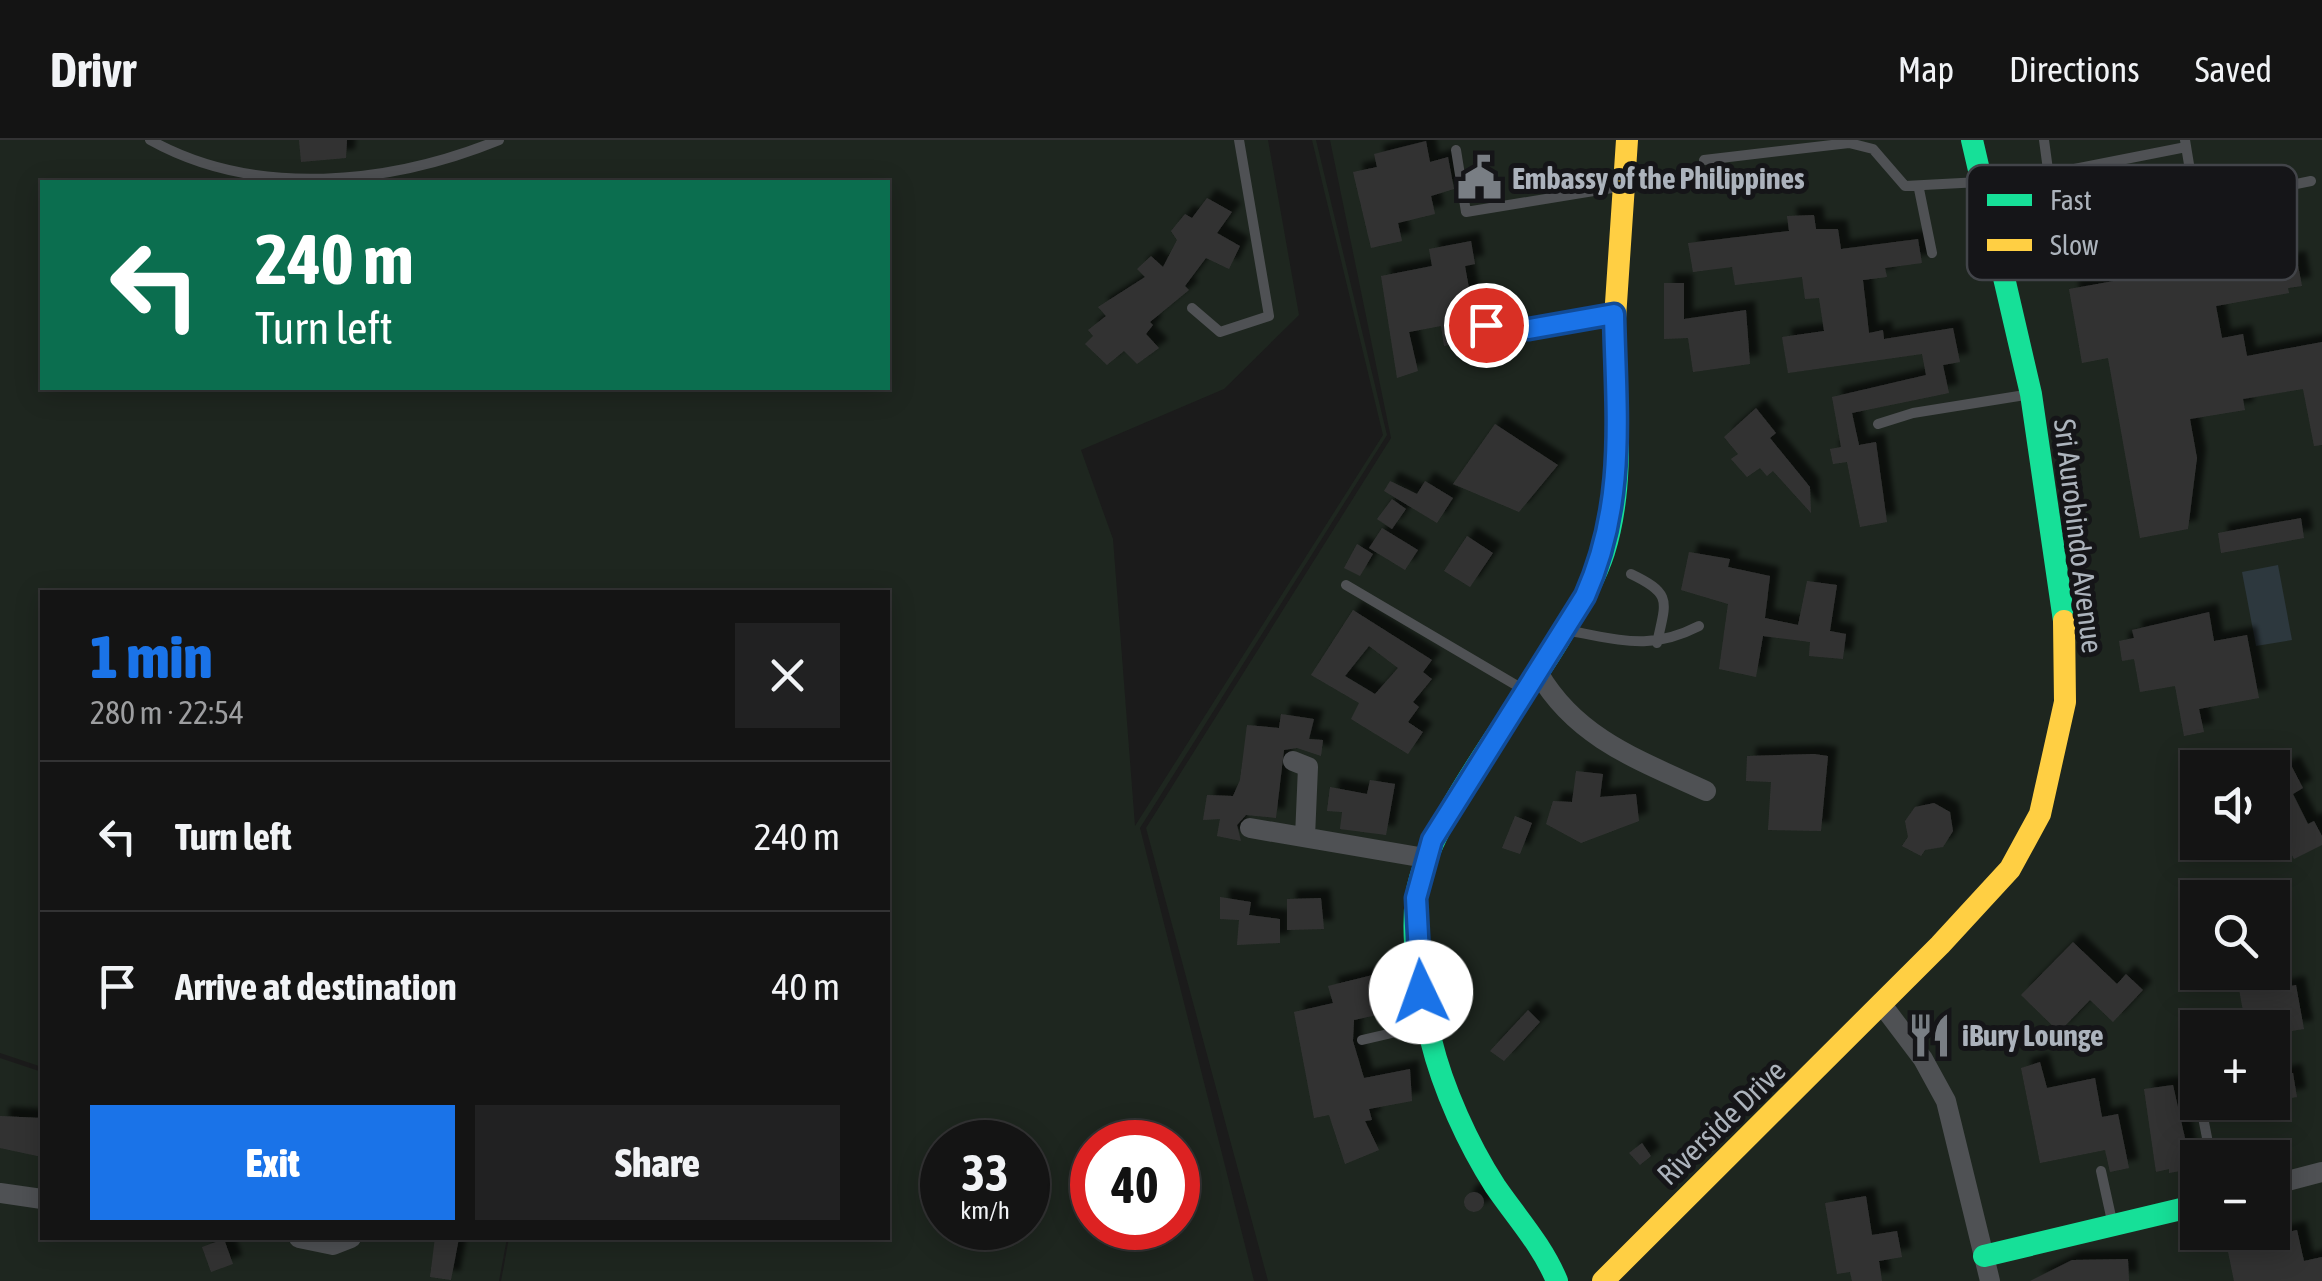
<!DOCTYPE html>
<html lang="en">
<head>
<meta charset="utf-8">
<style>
	body { margin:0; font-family:"Asap Condensed",sans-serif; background:#212122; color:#f1f3f6; height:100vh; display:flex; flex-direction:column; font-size:38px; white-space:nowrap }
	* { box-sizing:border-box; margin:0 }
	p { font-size:32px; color:#9d9ea0 }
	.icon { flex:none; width:55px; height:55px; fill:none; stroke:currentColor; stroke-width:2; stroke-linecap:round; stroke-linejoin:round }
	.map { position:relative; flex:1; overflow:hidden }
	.details { position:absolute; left:40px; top:450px; width:850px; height:650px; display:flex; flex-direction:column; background:#141414; border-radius:0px; box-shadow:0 5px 25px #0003,0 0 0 2px #333334 }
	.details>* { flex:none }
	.guide { position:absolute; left:40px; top:40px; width:850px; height:210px; border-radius:0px; box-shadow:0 5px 25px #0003,0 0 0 2px #333334; background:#0b6e4f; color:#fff; overflow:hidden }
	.buttons { position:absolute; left:2180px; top:610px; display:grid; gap:20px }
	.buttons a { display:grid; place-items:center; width:110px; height:110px; border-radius:0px; background:#141414; box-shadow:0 5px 25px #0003,0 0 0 2px #333334; font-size:50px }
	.speed { position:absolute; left:920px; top:980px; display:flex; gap:20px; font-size:50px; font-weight:700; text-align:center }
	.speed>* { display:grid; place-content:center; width:130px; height:130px; border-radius:50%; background:#141414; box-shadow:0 5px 25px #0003,0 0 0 2px #333334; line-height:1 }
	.speed small { font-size:25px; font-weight:400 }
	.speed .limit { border:15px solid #d22; background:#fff; color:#111 }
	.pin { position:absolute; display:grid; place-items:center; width:85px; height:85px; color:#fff; margin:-42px; border:5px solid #fff; border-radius:50%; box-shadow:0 2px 10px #0007 }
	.me { position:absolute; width:110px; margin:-55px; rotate:357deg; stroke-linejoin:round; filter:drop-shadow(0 0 8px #0008) }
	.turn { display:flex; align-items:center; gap:35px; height:210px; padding:0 50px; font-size:45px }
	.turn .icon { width:130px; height:130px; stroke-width:2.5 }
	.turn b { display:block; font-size:70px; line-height:85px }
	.round { display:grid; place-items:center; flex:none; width:105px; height:105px; border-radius:0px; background:#212122 }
	.overview { display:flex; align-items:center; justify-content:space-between; height:170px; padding:0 50px }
	h1 { font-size:60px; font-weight:800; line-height:75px; color:#1a73e8 }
	.button { display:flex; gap:20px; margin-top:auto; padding:20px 50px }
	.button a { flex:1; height:115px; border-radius:0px; background:#1a73e8; color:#fff; font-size:40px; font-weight:800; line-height:115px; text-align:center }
	.button a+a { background:#212122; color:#f1f3f6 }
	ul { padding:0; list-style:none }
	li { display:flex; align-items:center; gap:30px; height:150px; padding:0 50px; border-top:2px solid #333334 }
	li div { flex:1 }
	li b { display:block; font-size:38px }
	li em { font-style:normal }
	header { display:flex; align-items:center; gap:60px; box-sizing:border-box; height:140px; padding:0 50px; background:#141414; border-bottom:2px solid #333334 }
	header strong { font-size:48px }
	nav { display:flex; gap:55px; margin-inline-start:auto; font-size:35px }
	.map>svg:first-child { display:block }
</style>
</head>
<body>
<header>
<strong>Drivr</strong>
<nav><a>Map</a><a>Directions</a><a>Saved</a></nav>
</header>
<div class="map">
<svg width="2322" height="1141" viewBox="0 0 2322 1141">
	<defs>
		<filter id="shadow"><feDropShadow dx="9" dy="-9" stdDeviation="2.5" flood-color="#0009"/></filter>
	</defs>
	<rect width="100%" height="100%" fill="#1b1b1b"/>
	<path fill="#1e261f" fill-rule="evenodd" d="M0,0H1268L1299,175L1224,249L1081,310L1113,399L1135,686L1383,295L1312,0H1316L1387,295L1140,688L1254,1141H501L509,1098H888V452H42V927L0,913ZM42,42H888V248H42ZM942,1002H1028V1088H942ZM1092,1002H1178V1088H1092Z
		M1330,0H2322V1141H1268L1146,688L1391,298ZM2198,628H2272V702H2198ZM2198,758H2272V832H2198ZM2198,888H2272V962H2198ZM2198,1018H2272V1092H2198Z
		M0,918L42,932V1098H507L499,1141H0Z"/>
	<path fill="#2d383e" d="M2278,425L2292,500L2256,506L2242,432Z"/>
	<path fill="#333" fill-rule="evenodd" filter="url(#shadow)" d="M299,0H347L346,18L301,22Z
		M1426,1L1430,22L1448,17L1454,49L1431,56L1435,74L1398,83L1402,101L1371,108L1353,32L1377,27L1374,14Z
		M1207,58L1232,72L1217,93L1240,106L1229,129L1206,118L1185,146L1189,150L1150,182L1153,185L1146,194L1159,208L1137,224L1124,211L1107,225L1085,204L1093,196L1088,190L1106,176L1098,167L1145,137L1137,129L1151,116L1163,127L1177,100L1171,91L1185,74L1192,78Z
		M1814,75L1816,89H1838L1841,109L1918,99L1922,123L1885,128L1887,137L1863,140L1869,193L1883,190L1884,199L1953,188L1960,222L1943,225L1949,253L1852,273L1859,305L1876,302L1887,382L1860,387L1847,322L1833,324L1830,309L1841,307L1832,257L1926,235L1922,214L1788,233L1782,197L1824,191L1819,158L1805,159L1802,137L1735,145L1732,127L1693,132L1688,103L1789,91L1787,76Z
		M1471,101L1475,124L1465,126L1471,159L1480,157L1483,173L1473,175L1477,200L1444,206L1441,186L1409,192L1418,231L1397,238L1381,136L1432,126L1429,109Z
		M2279,112L2281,123L2297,120L2302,146L2288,148L2289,153L2216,166L2222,198L2243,194L2247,216L2322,202V305L2314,306L2303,249L2243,259L2245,270L2190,279L2197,318L2188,389L2140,398L2108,218L2082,223L2069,149L2198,126L2207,130L2213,124Z
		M1664,143H1684V179L1746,170L1750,224L1693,232L1688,198L1664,199Z
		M1756,268L1776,293L1770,298L1810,347L1811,373L1773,331L1767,336L1760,328L1747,337L1731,319L1738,314L1724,297Z
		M1495,284L1558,325L1519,372L1453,344Z
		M1390,341L1417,354L1425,341L1453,358L1437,383L1384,351Z
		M1392,359L1406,369L1392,389L1377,379Z
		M2301,378L2304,398L2221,413L2218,393Z
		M1382,388L1418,410L1405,430L1369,408Z
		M1467,396L1493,413L1470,447L1444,431Z
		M1357,404L1373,414L1360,436L1344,428Z
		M1689,412L1730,419L1728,427L1770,436L1765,478L1798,485L1807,441L1837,445L1830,491L1846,494L1843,519L1809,516L1810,502L1763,496L1756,537L1719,529L1728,464L1681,450Z
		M1353,470L1432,520L1423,532L1432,539L1413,562L1419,567L1408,582L1423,592L1408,614L1351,579L1359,563L1311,535ZM1369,506L1398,528L1375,554L1345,536Z
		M2209,472L2214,501L2247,495L2259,558L2199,569L2204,592L2184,596L2175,546L2140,552L2134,519L2122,521L2119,501L2134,498L2132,490Z
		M1281,574L1314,579L1309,599L1323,600L1321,616L1297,608L1284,610L1276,678L1246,675L1237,685L1241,701L1217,696L1220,679L1203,680L1207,655L1233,656L1240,640L1247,585L1279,588Z
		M1814,614L1828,616L1821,691L1768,690L1771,642L1746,641L1747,616Z
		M2291,625L2303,648L2293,654L2308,684L2314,681L2322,696V705L2294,719L2272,677V634Z
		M1576,631L1603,634L1600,657L1636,654L1639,681L1581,703L1546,684L1553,661L1572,662Z
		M1370,640L1395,644L1386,695L1340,689L1342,672L1327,671L1330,647L1367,654Z
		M1934,663L1950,672L1953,691L1943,707L1925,710L1921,716L1902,706L1908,697L1905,681L1915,667Z
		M1515,676L1532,683L1520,714L1502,708Z
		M1220,757L1251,762L1249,775L1280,779V803L1237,805L1239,780L1220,779Z
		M1321,758L1324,789L1287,790V759Z
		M2073,802L2117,844L2126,834L2143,850L2113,882L2090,860L2059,892L2021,855Z
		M1401,828L1405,869L1354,880L1353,901L1364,938L1410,929L1412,961L1369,969L1372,980L1365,981L1379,1010L1345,1024L1329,975L1314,978L1294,872L1333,863L1328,846Z
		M2236,832H2271L2274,849L2296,845L2304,889L2272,894V888H2246Z
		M1528,870L1540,882L1504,921L1490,911Z
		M2040,922L2047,948L2095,938L2102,977L2118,974L2129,1028L2110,1032L2105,1010L2040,1023L2021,928Z
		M2293,933L2297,957L2272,961V936Z
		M2173,945L2192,1029L2169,1033V1029L2156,1032L2144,949Z
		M0,976L42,978V1017L0,1008Z
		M1642,1003L1651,1016L1640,1025L1629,1013Z
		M1464 1062a10 10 0 1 1 20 0a10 10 0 1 1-20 0Z
		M1866,1056L1872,1095L1897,1091L1902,1117L1879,1121L1882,1141H1852L1850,1132L1837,1134L1825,1063Z
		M2297,1090L2304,1121L2322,1117V1141H2234L2224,1092H2249L2250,1100Z
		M435,1098H459L451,1140L430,1137Z
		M224,1099L233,1124L211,1132L202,1107Z
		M2128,1119L2129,1141H2030L2072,1120Z"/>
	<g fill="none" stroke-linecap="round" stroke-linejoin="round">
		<path stroke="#4f5154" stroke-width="10" d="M150,0C256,59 391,44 499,0
			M2044,0L2055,82L2064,92L2311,41
			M2185,0L2205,122
			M1456,10L1466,72L1618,47
			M1704,20L1849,3L1873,9L1905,46L1980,42
			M2049,34L2186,7
			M1919,49L1932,113
			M1192,168L1220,192L1269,176L1239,0
			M1487,185L1529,189L1613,174
			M1878,284L1913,273L2025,255
			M1631,434C1673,454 1666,461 1657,503
			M1346,445L1526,551
			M1570,491C1622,500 1650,511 1699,486
			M1362,900L1422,886
			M2189,903L2198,948
			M2200,962L2211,1018
			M2101,1031L2112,1081"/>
		<path stroke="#4f5154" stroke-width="20" d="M1539,534C1577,599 1641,621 1706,651
			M1293,621L1308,627L1305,697
			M1250,688L1425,718
			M1883,866L1923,919L1946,961L1990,1141
			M2272,1045L2322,1032
			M0,1053L42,1059
			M299,1098L333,1105L351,1098"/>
		<path stroke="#16e098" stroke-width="22" d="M1972,0L2031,254L2064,481
			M1984,1116L2198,1065
			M1557,1141C1542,1105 1517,1078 1495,1046C1468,1004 1443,949 1431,900C1420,857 1411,802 1416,757C1426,683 1518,569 1559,500C1575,472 1594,443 1604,412C1626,343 1616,265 1614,193"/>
		<path stroke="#ffcf43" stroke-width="22" d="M1614,193L1627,0
			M1603,1141L1940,805L2010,729L2040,674L2065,562L2064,481"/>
	</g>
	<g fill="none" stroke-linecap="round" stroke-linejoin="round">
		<defs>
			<path id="route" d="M1421,852L1416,758L1432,700L1585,456C1627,362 1616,274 1614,174L1529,189L1486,185"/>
		</defs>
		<use href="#route" stroke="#114b97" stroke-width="25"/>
		<use href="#route" stroke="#1a73e8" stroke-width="18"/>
	</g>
	<defs>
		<symbol id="civic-bare" viewBox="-9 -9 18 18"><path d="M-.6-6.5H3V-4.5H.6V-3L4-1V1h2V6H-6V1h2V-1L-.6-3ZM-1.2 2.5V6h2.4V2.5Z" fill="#797e84" stroke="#151518" stroke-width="2.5" paint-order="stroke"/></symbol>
		<symbol id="restaurant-bare" viewBox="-9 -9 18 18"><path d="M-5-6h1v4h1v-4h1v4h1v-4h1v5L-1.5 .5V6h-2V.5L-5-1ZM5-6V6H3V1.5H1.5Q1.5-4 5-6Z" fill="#797e84" stroke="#151518" stroke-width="2.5" paint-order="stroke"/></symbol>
	</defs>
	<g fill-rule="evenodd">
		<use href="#civic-bare" x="1448" y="6" width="63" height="63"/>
		<use href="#restaurant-bare" x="1898" y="864" width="63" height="63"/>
	</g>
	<g text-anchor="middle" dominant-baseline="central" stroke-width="10" stroke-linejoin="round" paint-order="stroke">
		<g font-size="30" font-weight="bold" fill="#acb3bc" stroke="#151518" text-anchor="start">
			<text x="1512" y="38">Embassy of the Philippines</text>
			<text x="1962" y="895">iBury Lounge</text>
		</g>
		<g font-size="30" fill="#acb3bc" stroke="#151518">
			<text transform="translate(2079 396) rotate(83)">Sri Aurobindo Avenue</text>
			<text transform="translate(1721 982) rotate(-44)">Riverside Drive</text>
		</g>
	</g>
	<rect x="1967" y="25" width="330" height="115" rx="15" fill="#151518" stroke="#424449" stroke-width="2.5"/>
	<rect x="1987" y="54" width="45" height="12" fill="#16e098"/>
	<rect x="1987" y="99" width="45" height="12" fill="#ffcf43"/>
	<g font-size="28" fill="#acb3bc">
		<text x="2050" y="70">Fast</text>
		<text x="2050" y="115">Slow</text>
	</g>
</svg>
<div class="buttons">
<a><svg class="icon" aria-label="sound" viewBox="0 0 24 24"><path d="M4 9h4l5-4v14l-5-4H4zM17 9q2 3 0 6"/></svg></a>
<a><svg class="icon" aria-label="search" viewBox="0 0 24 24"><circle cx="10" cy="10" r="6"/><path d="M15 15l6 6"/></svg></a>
<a>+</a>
<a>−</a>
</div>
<div class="speed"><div>33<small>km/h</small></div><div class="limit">40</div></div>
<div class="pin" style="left:1486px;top:185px;background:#d93025"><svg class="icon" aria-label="arrive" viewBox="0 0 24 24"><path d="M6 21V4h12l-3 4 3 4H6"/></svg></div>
<svg class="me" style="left:1421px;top:852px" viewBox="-20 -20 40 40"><circle r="19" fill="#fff"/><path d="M0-13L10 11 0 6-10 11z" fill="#1a73e8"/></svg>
<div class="guide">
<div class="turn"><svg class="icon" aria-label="left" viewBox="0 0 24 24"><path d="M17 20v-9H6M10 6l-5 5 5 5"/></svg><div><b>240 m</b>Turn left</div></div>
</div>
<section class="details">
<div class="overview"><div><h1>1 min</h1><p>280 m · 22:54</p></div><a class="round"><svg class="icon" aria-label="close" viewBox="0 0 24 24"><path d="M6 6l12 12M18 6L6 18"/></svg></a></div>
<ul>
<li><svg class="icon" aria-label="left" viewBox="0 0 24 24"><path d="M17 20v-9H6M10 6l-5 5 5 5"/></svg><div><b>Turn left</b></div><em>240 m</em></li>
<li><svg class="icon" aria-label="arrive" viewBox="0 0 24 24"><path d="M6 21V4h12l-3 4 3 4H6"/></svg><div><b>Arrive at destination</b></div><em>40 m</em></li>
</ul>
<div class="button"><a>Exit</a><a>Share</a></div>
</section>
</div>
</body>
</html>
